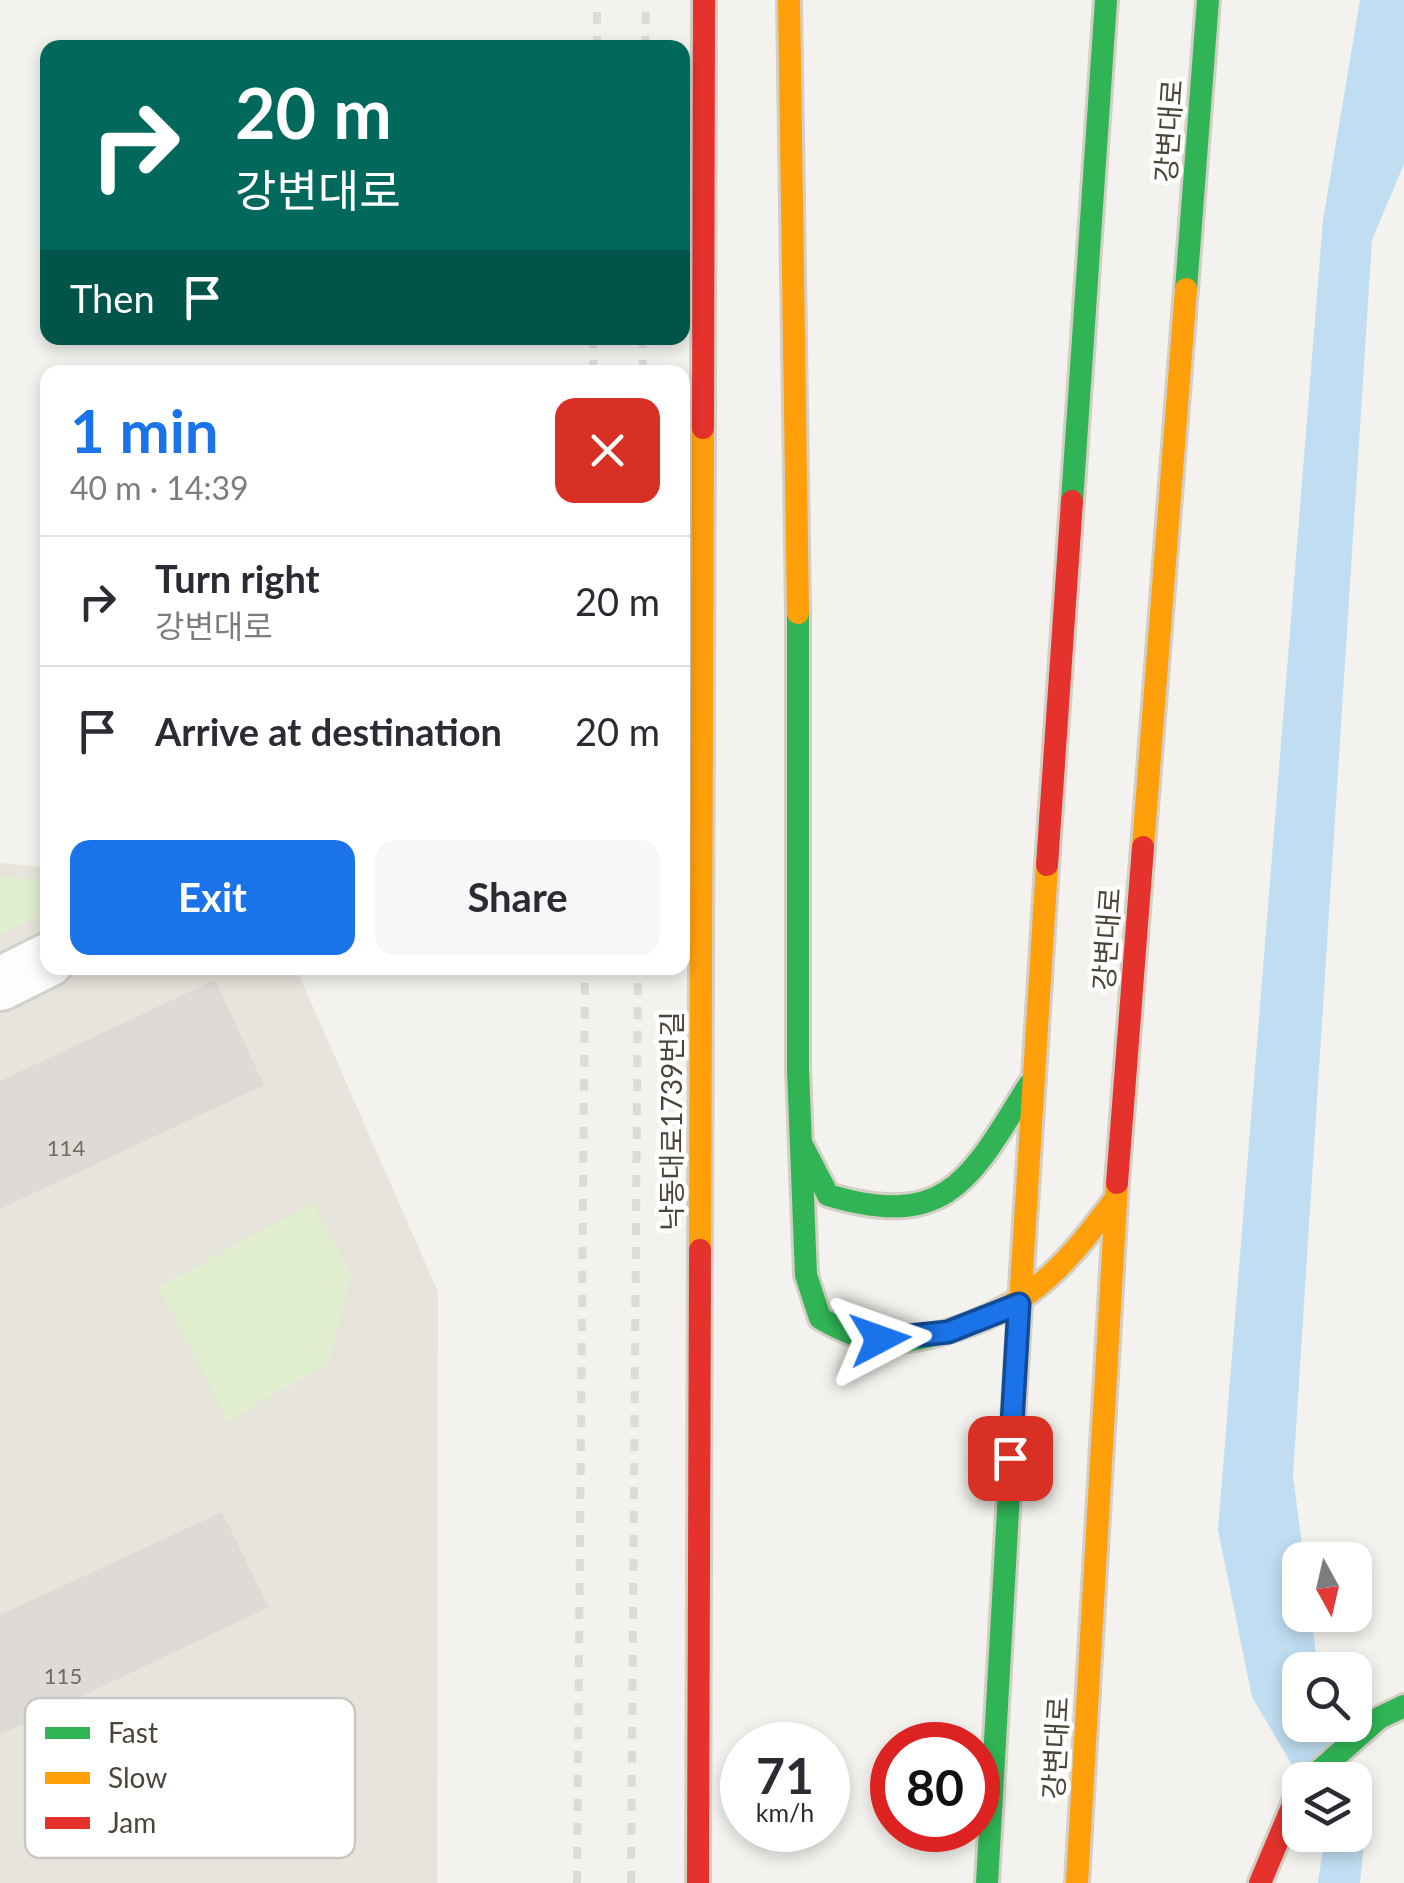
<!DOCTYPE html>
<html lang="en">
<head>
<meta charset="utf-8">
<style>
	body { margin:0; font-family:Lato,"Noto Sans KR",sans-serif; background:#f7f7f7; color:#2b2b33; height:100vh; display:flex; flex-direction:column; font-size:38px; white-space:nowrap }
	* { box-sizing:border-box; margin:0 }
	p { font-size:32px; color:#7c7c81 }
	.icon { flex:none; width:55px; height:55px; fill:none; stroke:currentColor; stroke-width:2; stroke-linecap:round; stroke-linejoin:round }
	.map { position:relative; flex:1; overflow:hidden }
	.panel { position:absolute; left:40px; top:365px; width:650px; height:610px; display:flex; flex-direction:column; background:#fff; border-radius:20px; box-shadow:0 5px 15px #0003 }
	.panel>* { flex:none }
	.guide { position:absolute; left:40px; top:40px; width:650px; height:305px; border-radius:20px; box-shadow:0 5px 15px #0003; background:#00695c; color:#fff; overflow:hidden }
	.needle { width:65px; rotate:172deg }
	.controls { position:absolute; left:1282px; top:1542px; display:grid; gap:20px }
	.controls a { display:grid; place-items:center; width:90px; height:90px; border-radius:20px; background:#fff; box-shadow:0 5px 15px #0003; font-size:50px }
	.speed { position:absolute; left:720px; top:1722px; display:flex; gap:20px; font-size:50px; font-weight:700; text-align:center }
	.speed>* { display:grid; place-content:center; width:130px; height:130px; border-radius:50%; background:#fff; box-shadow:0 5px 15px #0003; line-height:1 }
	.speed small { font-size:25px; font-weight:400 }
	.speed .limit { border:15px solid #d22; background:#fff; color:#111 }
	.pin { position:absolute; display:grid; place-items:center; width:85px; height:85px; color:#fff; margin:-42px; border-radius:20px; box-shadow:0 5px 15px #0006 }
	.me { position:absolute; width:110px; margin:-55px; rotate:86deg; stroke-linejoin:round; filter:drop-shadow(0 0 8px #0008) }
	.turn { display:flex; align-items:center; gap:35px; height:210px; padding:0 30px; font-size:45px }
	.turn .icon { width:130px; height:130px; stroke-width:2.5 }
	.turn b { display:block; font-size:70px; line-height:85px }
	.then { display:flex; align-items:center; height:95px; padding:0 30px; background:#0003; gap:20px; font-size:38px }
	.round { display:grid; place-items:center; flex:none; width:105px; height:105px; border-radius:20px; background:#f7f7f7 }
	.headline { display:flex; align-items:center; justify-content:space-between; height:170px; padding:0 30px }
	h1 { font-size:60px; font-weight:700; line-height:75px; color:#1a73e8 }
	.button { display:flex; gap:20px; margin-top:auto; padding:20px 30px }
	.button a { flex:1; height:115px; border-radius:20px; background:#1a73e8; color:#fff; font-size:40px; font-weight:700; line-height:115px; text-align:center }
	.button a+a { background:#f7f7f7; color:#2b2b33 }
	ul { padding:0; list-style:none }
	li { display:flex; align-items:center; gap:30px; height:130px; padding:0 30px; border-top:2px solid #e1e1e2 }
	li div { flex:1 }
	li b { display:block; font-size:38px }
	li em { font-style:normal }
	.map>svg:first-child { display:block }
</style>
</head>
<body>
<div class="map">
<svg width="1404" height="1883" viewBox="0 0 1404 1883">
	<rect width="100%" height="100%" fill="#f4f2ee"/>
	<path fill="#e7e4dc" d="M0,863L47,868L48,968H296L438,1292L437,1883H0Z"/>
	<path fill="#e1eecf" d="M0,877L47,880V913L0,934Z
		M313,1203L351,1275L329,1363L227,1421L159,1287Z"/>
	<path fill="#c0ddf1" d="M1360,0H1404V164L1372,240L1293,1476L1304,1560H1300V1615H1311L1318,1670H1300V1725H1336L1367,1812L1360,1883H1318L1325,1835H1355V1780H1301L1252,1697L1218,1530L1323,220Z"/>
	<path fill="#dedbd6" d="M215,980L264,1085L0,1209V1081Z
		M222,1512L269,1607L0,1735V1615Z"/>
	<g fill="none" stroke-linecap="round" stroke-linejoin="round">
		<defs>
			<path id="street" d="M0,984L48,960"/>
			<path id="fast" d="M1186,289L1208,0
				M1072,501L1106,0
				M798,613V1069L806,1275L820,1318C870,1348 902,1346 956,1329
				M801,1143L828,1195C948,1231 971,1178 1029,1085
				M1309,1780L1379,1718L1404,1706
				M987,1883L1016,1369"/>
			<path id="slow" d="M789,0L798,613
				M1143,847L1186,289
				M700,1250L703,428
				M956,1329C1034,1304 1069,1261 1116,1198
				M1016,1369L1047,865
				M1077,1883L1117,1183"/>
			<path id="jam" d="M703,428L704,0
				M1047,865L1072,501
				M1117,1183L1143,847
				M698,1883L700,1250
				M1260,1883L1300,1788"/>
		</defs>
		<use href="#street" stroke="#d2d0cb" stroke-width="58"/>
		<use href="#fast" stroke="#d3cfc5" stroke-width="28"/>
		<use href="#slow" stroke="#d3cfc5" stroke-width="28"/>
		<use href="#jam" stroke="#d3cfc5" stroke-width="28"/>
		<use href="#street" stroke="#fdfdfc" stroke-width="52"/>
		<use href="#fast" stroke="#30b455" stroke-width="22"/>
		<use href="#slow" stroke="#ff9f0a" stroke-width="22"/>
		<use href="#jam" stroke="#e5322d" stroke-width="22"/>
		<path stroke="#dbdbda" stroke-width="8" stroke-dasharray="12 12" stroke-linecap="butt" d="M597,48V0
			M645,48L646,0
			M593,372V338
			M643,372V338
			M577,1883L585,968
			M631,1883L638,968"/>
	</g>
	<g fill="none" stroke-linecap="round" stroke-linejoin="round">
		<defs>
			<path id="route" d="M880,1339L948,1332L1019,1304L1010,1458"/>
		</defs>
		<use href="#route" stroke="#114b97" stroke-width="25"/>
		<use href="#route" stroke="#1a73e8" stroke-width="18"/>
	</g>
	<g text-anchor="middle" dominant-baseline="central" stroke-width="9" stroke-linejoin="round" paint-order="stroke">
		<g font-size="22" fill="#706a61">
			<text x="66" y="1147">114</text>
			<text x="63" y="1675">115</text>
		</g>
		<g font-size="28" fill="#4b4439" stroke="#fff">
			<text transform="translate(1168 131) rotate(-86)">강변대로</text>
			<text transform="translate(1106 939) rotate(-86)">강변대로</text>
			<text transform="translate(671 1121) rotate(-90)">낙동대로1739번길</text>
			<text transform="translate(1055 1748) rotate(-87)">강변대로</text>
		</g>
	</g>
	<rect x="25" y="1698" width="330" height="160" rx="15" fill="#fff" stroke="#c9c7c4" stroke-width="2.5"/>
	<rect x="45" y="1727" width="45" height="12" fill="#30b455"/>
	<rect x="45" y="1772" width="45" height="12" fill="#ff9f0a"/>
	<rect x="45" y="1817" width="45" height="12" fill="#e5322d"/>
	<g font-size="28" fill="#4b4439">
		<text x="108" y="1743">Fast</text>
		<text x="108" y="1788">Slow</text>
		<text x="108" y="1833">Jam</text>
	</g>
</svg>
<div class="controls">
<a><svg class="needle" viewBox="-14 -14 28 28"><path d="M0-13l5 13h-10z" fill="#e53935"/><path d="M0 13l5-13h-10z" fill="#7c7c81"/></svg></a>
<a><svg class="icon" aria-label="search" viewBox="0 0 24 24"><circle cx="10" cy="10" r="6"/><path d="M15 15l6 6"/></svg></a>
<a><svg class="icon" aria-label="layers" viewBox="0 0 24 24"><path d="M12 4l9 5-9 5-9-5zM3 14l9 5 9-5"/></svg></a>
</div>
<div class="speed"><div>71<small>km/h</small></div><div class="limit">80</div></div>
<div class="pin" style="left:1010px;top:1458px;background:#d93025"><svg class="icon" aria-label="arrive" viewBox="0 0 24 24"><path d="M6 21V4h12l-3 4 3 4H6"/></svg></div>
<svg class="me" style="left:880px;top:1339px" viewBox="-20 -20 40 40"><path d="M0-17L14 15 0 8-14 15z" fill="#1a73e8" stroke="#fff" stroke-width="4"/></svg>
<div class="guide">
<div class="turn"><svg class="icon" aria-label="right" viewBox="0 0 24 24"><path d="M7 20v-9h11M14 6l5 5-5 5"/></svg><div><b>20 m</b>강변대로</div></div>
<div class="then">Then<svg class="icon" aria-label="arrive" viewBox="0 0 24 24"><path d="M6 21V4h12l-3 4 3 4H6"/></svg></div>
</div>
<section class="panel">
<div class="headline"><div><h1>1 min</h1><p>40 m · 14:39</p></div><a class="round" style="background:#d93025;color:#fff"><svg class="icon" aria-label="close" viewBox="0 0 24 24"><path d="M6 6l12 12M18 6L6 18"/></svg></a></div>
<ul>
<li><svg class="icon" aria-label="right" viewBox="0 0 24 24"><path d="M7 20v-9h11M14 6l5 5-5 5"/></svg><div><b>Turn right</b><p>강변대로</p></div><em>20 m</em></li>
<li><svg class="icon" aria-label="arrive" viewBox="0 0 24 24"><path d="M6 21V4h12l-3 4 3 4H6"/></svg><div><b>Arrive at destination</b></div><em>20 m</em></li>
</ul>
<div class="button"><a>Exit</a><a>Share</a></div>
</section>
</div>
</body>
</html>
